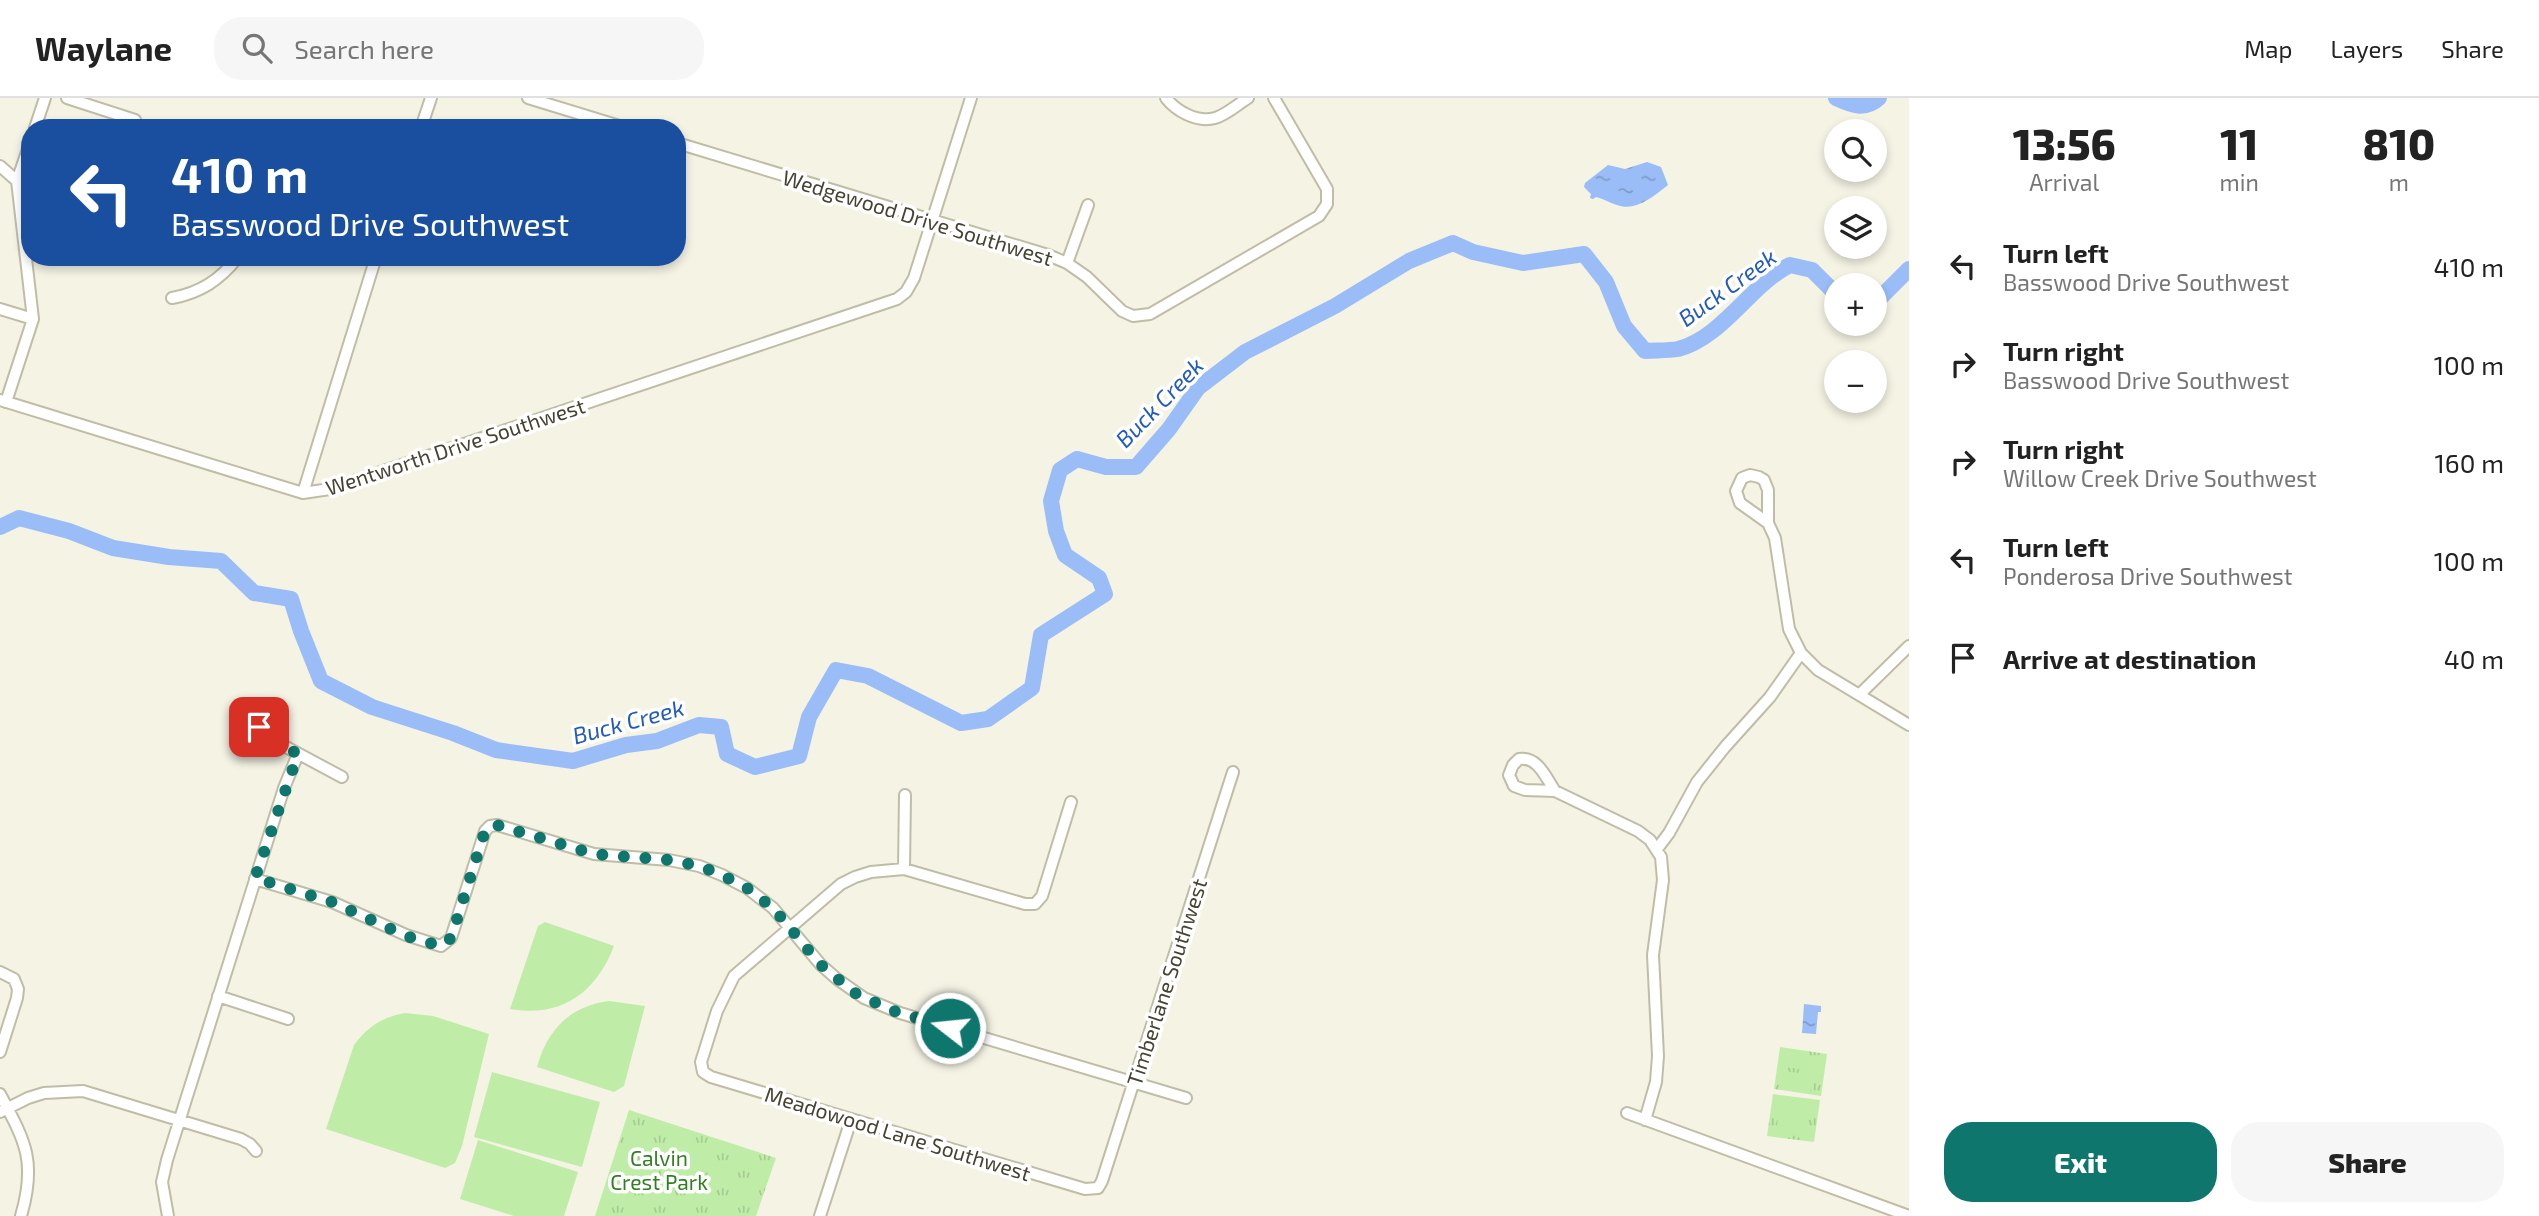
<!DOCTYPE html>
<html lang="en">
<head>
<meta charset="utf-8">
<style>
	body { margin:0; font-family:"Exo 2",sans-serif; background:#f6f6f6; color:#222; height:100vh; display:flex; flex-direction:column; font-size:26px; white-space:nowrap }
	* { box-sizing:border-box; margin:0 }
	p { font-size:23px; color:#767676 }
	.icon { flex:none; width:38px; height:38px; fill:none; stroke:currentColor; stroke-width:2; stroke-linecap:round; stroke-linejoin:round }
	.map { position:relative; flex:1; overflow:hidden }
	.details { display:flex; flex-direction:column; background:#fff; width:630px }
	.details>* { flex:none }
	.banner { position:absolute; left:21px; top:21px; width:665px; height:147px; border-radius:28px; box-shadow:0 4px 10px #0003; background:#1a4fa0; color:#fff; overflow:hidden }
	.tools { position:absolute; left:1824px; top:21px; display:grid; gap:14px }
	.tools a { display:grid; place-items:center; width:63px; height:63px; border-radius:50%; background:#fff; box-shadow:0 4px 10px #0003; font-size:35px }
	.pin { position:absolute; display:grid; place-items:center; width:60px; height:60px; color:#fff; margin:-30px; border-radius:14px; box-shadow:0 4px 10px #0006 }
	.me { position:absolute; width:77px; margin:-38px; rotate:286deg; stroke-linejoin:round; filter:drop-shadow(0 0 5px #0008) }
	.turn { display:flex; align-items:center; gap:24px; height:147px; padding:0 35px; font-size:32px }
	.turn .icon { width:91px; height:91px; stroke-width:2.5 }
	.turn b { display:block; font-size:49px; line-height:60px }
	.eta { display:flex; justify-content:space-evenly; align-items:center; height:119px; text-align:center }
	.eta b { font-size:42px; font-weight:800; line-height:49px }
	.button { display:flex; gap:14px; margin-top:auto; padding:14px 35px }
	.button a { flex:1; height:80px; border-radius:28px; background:#0f766e; color:#fff; font-size:28px; font-weight:800; line-height:80px; text-align:center }
	.button a+a { background:#f6f6f6; color:#222 }
	ul { padding:0; list-style:none }
	li { display:flex; align-items:center; gap:21px; height:98px; padding:0 35px }
	li div { flex:1 }
	li b { display:block; font-size:26px }
	li em { font-style:normal }
	header { display:flex; align-items:center; gap:42px; box-sizing:border-box; height:98px; padding:0 35px; background:#fff; border-bottom:2px solid #e0e0e0 }
	header strong { font-size:33px }
	nav { display:flex; gap:38px; margin-inline-start:auto; font-size:24px }
	.search { width:490px; height:63px; background:#f6f6f6; display:flex; align-items:center; gap:18px; box-sizing:border-box; padding:0 24px; border-radius:28px; color:#767676; font-size:26px }
	main { display:flex; flex:1; min-height:0 }
	.map>svg:first-child { display:block }
</style>
</head>
<body>
<header>
<strong>Waylane</strong>
<div class="search"><svg class="icon" aria-label="search" viewBox="0 0 24 24"><circle cx="10" cy="10" r="6"/><path d="M15 15l6 6"/></svg>Search here</div>
<nav><a>Map</a><a>Layers</a><a>Share</a></nav>
</header>
<main>
<div class="map">
<svg width="1909" height="1118" viewBox="0 0 1909 1118">
	<defs>
		<pattern id="park-tufts" width="24" height="20" patternUnits="userSpaceOnUse" patternTransform="scale(1.75)"><rect width="24" height="20" fill="#bfeda8"/><path d="M3 7l-1-3M5 7V3M7 7l1-3M15 17l-1-3M17 17v-4M19 17l1-3" fill="none" stroke="#a6cc91"/></pattern>
		<pattern id="water-ripples" width="26" height="14" patternUnits="userSpaceOnUse" patternTransform="scale(1.75)"><rect width="26" height="14" fill="#9abdf8"/><path d="M2 4q2-2 4 0t4 0M15 11q2-2 4 0t4 0" fill="none" stroke="#7f9bc9"/></pattern>
	</defs>
	<rect width="100%" height="100%" fill="#f4f3e4"/>
	<path fill="url(#park-tufts)" d="M1780,949L1827,956L1821,998L1774,991Z
		M1773,996L1820,1002L1814,1044L1767,1038Z
		M629,1012L776,1060L756,1118H595Z"/>
	<path fill="#bfeda8" d="M545,824L614,848C596,895 561,920 510,911L538,828Z
		M609,903L645,908L624,988L614,994L537,969C547,932 570,908 609,903Z
		M405,915L433,918L489,936L462,1048L455,1065L445,1070L326,1031L354,947C368,928 383,919 405,915Z
		M1787,955L1818,959L1816,973L1785,969Z
		M1785,973L1815,978L1813,992L1783,987Z
		M492,974L600,1004L582,1069L474,1039Z
		M1781,1001L1811,1006L1809,1020L1779,1015Z
		M1778,1020L1809,1024L1807,1038L1776,1034Z
		M478,1042L578,1074L564,1118H514L460,1101Z"/>
	<path fill="url(#water-ripples)" d="M1647,64L1661,69L1668,87C1653,99 1635,114 1617,107C1610,105 1604,101 1596,99L1593,101L1590,100L1591,96L1584,89L1585,85L1608,67L1625,71Z
		M1804,906L1821,908V914H1818L1816,936L1802,935Z"/>
	<g fill="none" stroke-linecap="round" stroke-linejoin="round">
		<path stroke="#9abdf8" stroke-width="16" d="M1836,0C1851,7 1865,13 1879,0
			M1874,206L1909,171
			M0,429L19,420L69,433L113,450L169,459L221,463L254,495L291,501L301,533L321,583L372,609L453,635L496,652L573,663L626,647L657,643L699,627L721,629L727,656L755,669L799,658L809,619L836,572L868,578L961,625L988,621L1032,590L1041,537L1105,496L1099,480L1065,457L1056,433L1051,403L1060,372L1077,361L1106,369H1136L1169,331L1198,290L1245,254L1335,208L1409,163L1453,145L1473,154L1523,165L1584,156L1606,184L1624,228L1645,253C1655,252 1667,253 1678,251C1722,240 1751,186 1790,167L1812,172L1836,196"/>
		<defs>
			<path id="minor" d="M67,0L135,22
				M528,0L626,30
				M1166,0C1176,13 1197,25 1215,20C1226,17 1238,6 1248,0
				M35,30L45,0
				M421,30L431,0
				M677,45L1048,157L1067,165L1087,179L1122,213L1133,218L1150,216L1319,118L1327,106V91L1274,0
				M0,68L17,83L33,221L6,304
				M17,83L30,45
				M1067,165L1088,107
				M172,200C200,195 220,182 238,159
				M0,211L33,221
				M0,302L303,395L330,391L897,201L906,194L914,180L971,0
				M303,395L376,159
				M1768,425L1740,405L1736,393L1742,380L1750,377L1759,379L1764,382L1768,392V425L1775,440L1789,531L1801,555L1818,572L1909,627
				M1860,596L1909,548
				M246,616L271,641L342,679
				M1555,693C1546,680 1538,658 1519,661L1513,667L1509,677L1514,688L1525,692L1555,693L1638,733L1650,742L1661,759L1663,782L1653,857L1658,958L1656,984L1645,1022
				M1071,704L1042,798L1035,806H1025L904,771L871,774L855,779L841,786L734,878L717,913L701,964L703,974L711,979L1085,1091L1098,1090L1102,1083L1233,674
				M1657,751L1669,735L1697,684L1725,649L1770,599L1801,555
				M904,771L905,697
				M255,781L332,804L406,837L441,848L451,840L485,733L490,728L497,727L594,756L669,762L699,768L722,777L747,790L773,810L821,867L837,881L864,900L900,915L1186,1000
				M0,874L14,881L18,891L17,900L0,954
				M218,898L288,921
				M0,996C25,1043 37,1063 21,1118
				M0,1014L28,1000L44,995L83,993L241,1041L250,1046L256,1053
				M1627,1015L1909,1118
				M168,1118L162,1084L167,1062L284,690L298,656
				M820,1118L851,1022"/>
		</defs>
		<use href="#minor" stroke="#c0bda6" stroke-width="14"/>
		<use href="#minor" stroke="#fff" stroke-width="10"/>
	</g>
	<g fill="none" stroke-linecap="round" stroke-linejoin="round">
		<path stroke="#0f766e" stroke-width="12" stroke-dasharray="0 21.6" d="M259,629L271,641L298,656L255,780L332,804L406,838L441,848L451,840L485,733L490,728L497,727L594,756L669,762L699,768L722,777L747,790L773,810L821,867L855,895L891,912L950,930"/>
	</g>
	<g text-anchor="middle" dominant-baseline="central" stroke-width="7" stroke-linejoin="round" paint-order="stroke">
		<g font-size="21" fill="#474333" stroke="#fff">
			<text transform="translate(918 119) rotate(17)">Wedgewood Drive Southwest</text>
			<text transform="translate(455 348) rotate(-18)">Wentworth Drive Southwest</text>
			<text transform="translate(1166 884) rotate(-72)">Timberlane Southwest</text>
			<text transform="translate(898 1035) rotate(17)">Meadowood Lane Southwest</text>
		</g>
		<g font-size="21" fill="#307f21" stroke="#fff">
			<text x="659" y="1059">Calvin<tspan x="659" dy="24">Crest Park</tspan></text>
		</g>
		<g font-size="23" font-style="italic" fill="#225abe" stroke="#fff">
			<text transform="translate(1727 189) rotate(-36)">Buck Creek</text>
			<text transform="translate(1159 304) rotate(-46)">Buck Creek</text>
			<text transform="translate(628 623) rotate(-15)">Buck Creek</text>
		</g>
	</g>
</svg>
<div class="tools">
<a><svg class="icon" aria-label="search" viewBox="0 0 24 24"><circle cx="10" cy="10" r="6"/><path d="M15 15l6 6"/></svg></a>
<a><svg class="icon" aria-label="layers" viewBox="0 0 24 24"><path d="M12 4l9 5-9 5-9-5zM3 14l9 5 9-5"/></svg></a>
<a>+</a>
<a>−</a>
</div>
<div class="pin" style="left:259px;top:629px;background:#d93025"><svg class="icon" aria-label="arrive" viewBox="0 0 24 24"><path d="M6 21V4h12l-3 4 3 4H6"/></svg></div>
<svg class="me" style="left:950px;top:930px" viewBox="-20 -20 40 40"><circle r="17" fill="#0f766e" stroke="#fff" stroke-width="3"/><path d="M0-11L8 9 0 5-8 9z" fill="#fff"/></svg>
<div class="banner">
<div class="turn"><svg class="icon" aria-label="left" viewBox="0 0 24 24"><path d="M17 20v-9H6M10 6l-5 5 5 5"/></svg><div><b>410 m</b>Basswood Drive Southwest</div></div>
</div>
</div>
<section class="details">
<div class="eta">
<div><b>13:56</b><p>Arrival</p></div>
<div><b>11</b><p>min</p></div>
<div><b>810</b><p>m</p></div>
</div>
<ul>
<li><svg class="icon" aria-label="left" viewBox="0 0 24 24"><path d="M17 20v-9H6M10 6l-5 5 5 5"/></svg><div><b>Turn left</b><p>Basswood Drive Southwest</p></div><em>410 m</em></li>
<li><svg class="icon" aria-label="right" viewBox="0 0 24 24"><path d="M7 20v-9h11M14 6l5 5-5 5"/></svg><div><b>Turn right</b><p>Basswood Drive Southwest</p></div><em>100 m</em></li>
<li><svg class="icon" aria-label="right" viewBox="0 0 24 24"><path d="M7 20v-9h11M14 6l5 5-5 5"/></svg><div><b>Turn right</b><p>Willow Creek Drive Southwest</p></div><em>160 m</em></li>
<li><svg class="icon" aria-label="left" viewBox="0 0 24 24"><path d="M17 20v-9H6M10 6l-5 5 5 5"/></svg><div><b>Turn left</b><p>Ponderosa Drive Southwest</p></div><em>100 m</em></li>
<li><svg class="icon" aria-label="arrive" viewBox="0 0 24 24"><path d="M6 21V4h12l-3 4 3 4H6"/></svg><div><b>Arrive at destination</b></div><em>40 m</em></li>
</ul>
<div class="button"><a>Exit</a><a>Share</a></div>
</section>
</main>
</body>
</html>
